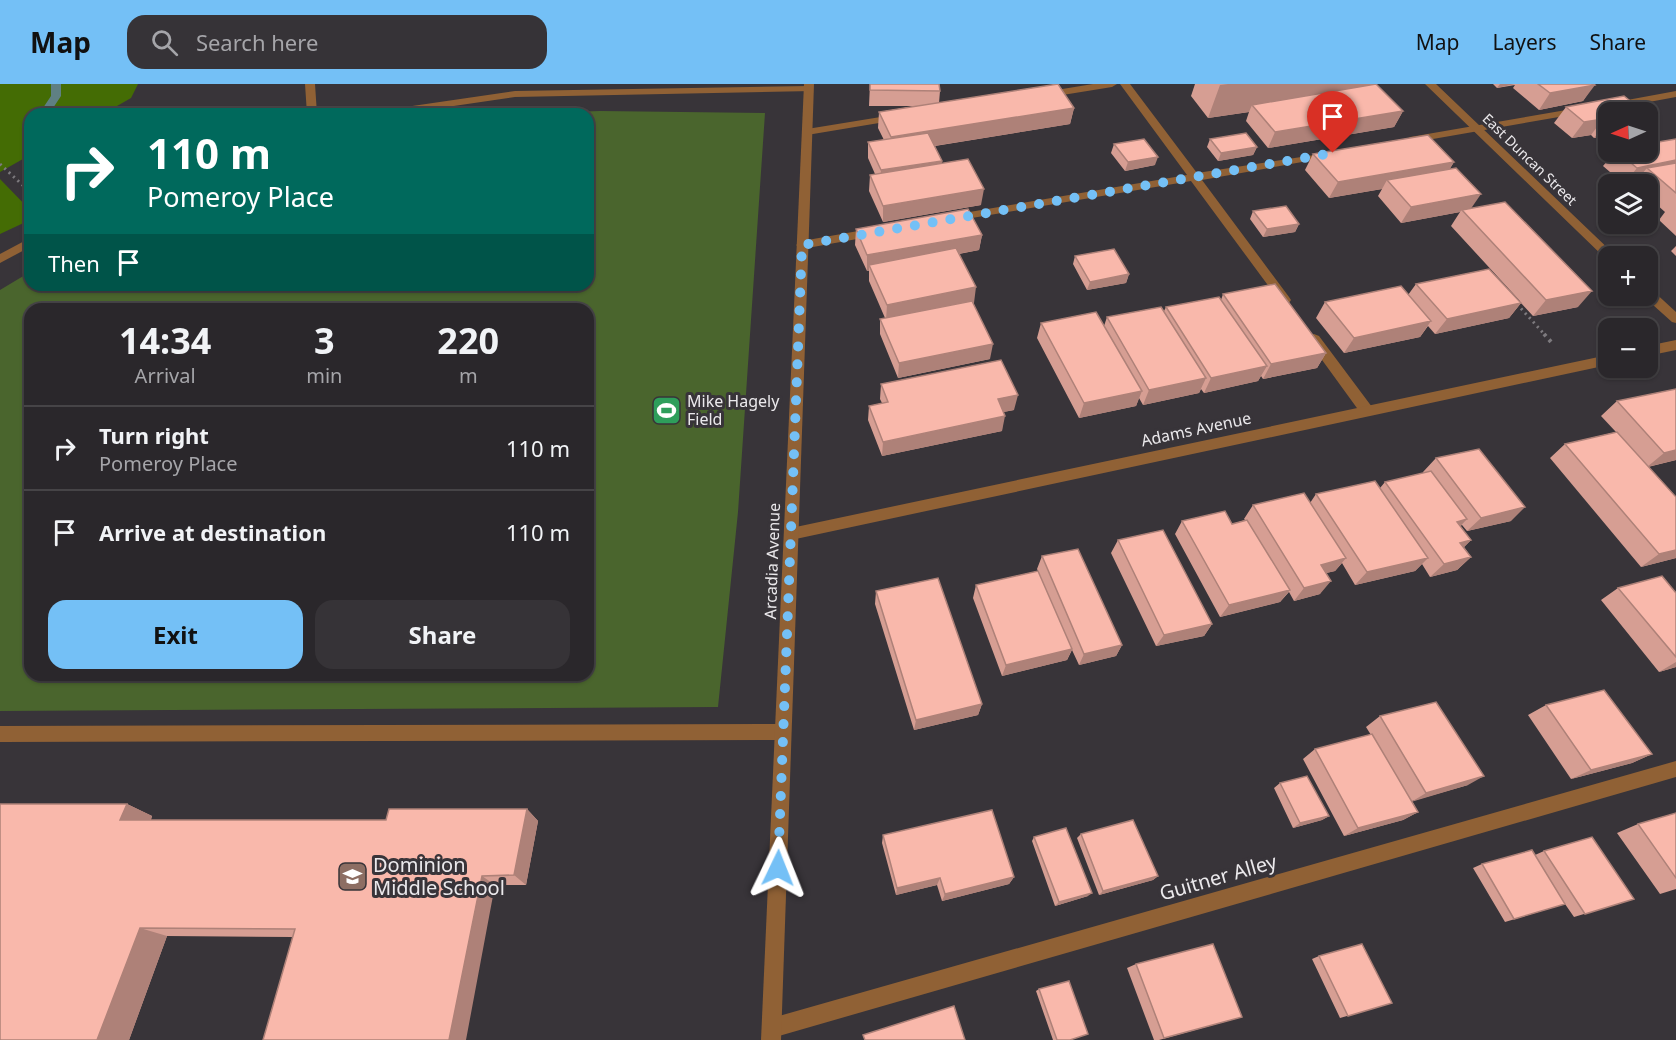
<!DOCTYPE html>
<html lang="en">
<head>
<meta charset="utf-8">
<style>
	body { margin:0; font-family:"Noto Sans",sans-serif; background:#363337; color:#f1f3f6; height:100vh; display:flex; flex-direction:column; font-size:22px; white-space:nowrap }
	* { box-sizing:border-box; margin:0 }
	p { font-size:20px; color:#a5a5a9 }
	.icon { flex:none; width:33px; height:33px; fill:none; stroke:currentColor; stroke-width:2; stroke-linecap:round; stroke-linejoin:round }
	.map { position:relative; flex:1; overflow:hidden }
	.details { position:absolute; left:24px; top:219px; width:570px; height:378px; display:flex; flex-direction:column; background:#2a272b; border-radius:18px; box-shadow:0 2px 4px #0004,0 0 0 2px #464447 }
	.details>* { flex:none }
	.hud { position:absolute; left:24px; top:24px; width:570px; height:183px; border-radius:18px; box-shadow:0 2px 4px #0004,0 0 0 2px #464447; background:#00695c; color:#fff; overflow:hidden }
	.needle { width:39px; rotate:267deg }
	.tools { position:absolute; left:1598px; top:18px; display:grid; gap:12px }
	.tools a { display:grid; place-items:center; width:60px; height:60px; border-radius:12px; background:#2a272b; box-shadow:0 2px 4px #0004,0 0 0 2px #464447; font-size:30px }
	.pin { position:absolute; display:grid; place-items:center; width:51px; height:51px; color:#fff; margin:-62px -26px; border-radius:50% 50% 50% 0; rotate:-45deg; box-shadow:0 0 6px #0007 }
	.pin .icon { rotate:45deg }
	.me { position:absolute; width:66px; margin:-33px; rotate:2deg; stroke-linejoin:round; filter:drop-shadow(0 0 4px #0008) }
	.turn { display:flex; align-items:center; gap:21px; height:126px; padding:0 24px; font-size:27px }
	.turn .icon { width:78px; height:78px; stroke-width:2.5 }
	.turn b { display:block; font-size:42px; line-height:51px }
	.then { display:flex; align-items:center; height:57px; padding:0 24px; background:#0003; gap:12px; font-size:22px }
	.eta { display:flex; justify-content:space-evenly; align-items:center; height:102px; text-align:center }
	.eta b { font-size:36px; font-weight:700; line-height:42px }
	.button { display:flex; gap:12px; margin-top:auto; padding:12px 24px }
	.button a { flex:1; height:69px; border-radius:18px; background:#74c0f6; color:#111; font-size:24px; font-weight:700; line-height:69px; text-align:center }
	.button a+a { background:#363337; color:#f1f3f6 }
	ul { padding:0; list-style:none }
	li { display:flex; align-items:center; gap:18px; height:84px; padding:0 24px; border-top:2px solid #464447 }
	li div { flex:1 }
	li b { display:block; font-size:22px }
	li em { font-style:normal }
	header { display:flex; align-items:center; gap:36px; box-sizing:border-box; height:84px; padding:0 30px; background:#74c0f6; color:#111 }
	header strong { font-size:28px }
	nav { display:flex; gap:33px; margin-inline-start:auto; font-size:21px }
	.search { width:420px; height:54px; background:#363337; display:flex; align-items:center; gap:15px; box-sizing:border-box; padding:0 21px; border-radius:18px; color:#a5a5a9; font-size:22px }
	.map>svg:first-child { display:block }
</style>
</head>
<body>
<header>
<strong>Map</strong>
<div class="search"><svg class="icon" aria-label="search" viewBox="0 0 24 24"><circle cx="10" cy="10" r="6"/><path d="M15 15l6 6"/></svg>Search here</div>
<nav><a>Map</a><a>Layers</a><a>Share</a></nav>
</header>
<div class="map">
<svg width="1676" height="956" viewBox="0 0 1676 956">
	<rect width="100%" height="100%" fill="#383439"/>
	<path fill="#4a652d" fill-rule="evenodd" d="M600,27L765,29L738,428L718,623L0,627V206L30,188V201H588V30H518ZM30,225H588V591H30Z"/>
	<path fill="#446c04" d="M0,0H138L131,14L103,30H30V71L0,88Z
		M0,95L30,126V136L0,150Z"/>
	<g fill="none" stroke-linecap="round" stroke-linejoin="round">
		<path fill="#5f8083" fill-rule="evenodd" d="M51,0H61V12L49,30H39L51,12Z"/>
		<path stroke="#7d7a7e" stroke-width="3" stroke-dasharray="2 4" stroke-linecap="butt" d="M0,80L30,108
			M1517,220L1545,251"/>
		<path stroke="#7d7a7e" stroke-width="4" stroke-dasharray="3 4.5" stroke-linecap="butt" d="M1544,250L1552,259"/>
		<path fill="#906135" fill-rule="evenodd" d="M1093,0H1117L1112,3L1044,14L1039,11L1044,8Z
			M1120,0H1130L1197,89L1334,68V72L1330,73L1202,96L1289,213L1291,216L1289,219H1281L1191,97L948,138V132L952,131L1187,91Z
			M1676,7V13L1611,25L1606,22L1611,19Z
			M1578,24L1582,25V29L1410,59L1405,56L1410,53Z
			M899,30L903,31V35L807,51L802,48L807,45Z
			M875,144L879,145V151L802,165L796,161L802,157Z
			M1314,250L1319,252L1372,323L1374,327L1372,331H1362L1309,258L1308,255L1309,252Z
			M783,640L789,642L791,648L789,654L783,656L0,658V642Z
			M1676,677V693L772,954L765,951L762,944L765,937L772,934Z"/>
		<path fill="#906135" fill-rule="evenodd" d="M305,0H315L317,30H307Z
			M1425,0H1436L1616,172L1606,175Z
			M809,2L813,3V7L515,13L399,30H373L378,27L515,7Z
			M30,154V163L0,179V170Z
			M1647,204L1651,205L1676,228V239L1672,238L1643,212H1647Z
			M1676,256V266L1647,272V262Z
			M1608,271V281L791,456L786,454L784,450L786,446L791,444Z"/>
		<path fill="#906135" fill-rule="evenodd" d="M804,0H814L781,956H761Z"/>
	</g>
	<path fill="#d69e93" d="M870,0L940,7L939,19L1074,24L1070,40L935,62L942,80L981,121L883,138L869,107L870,91L875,90L868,74V58L884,56L878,44L879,28L915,22H869Z
		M1195,0H1376L1375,1L1403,27L1394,43L1268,64L1246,37L1249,28L1208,34L1191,12Z
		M1493,0H1594L1583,17L1539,26L1513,4L1515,1L1497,4Z
		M1566,23L1608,28V52L1594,54L1591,51L1572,54L1554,39Z
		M1210,55L1257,63L1253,71L1218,77L1207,63Z
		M1676,55V152L1659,136L1665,128L1647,112V100H1634L1635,98L1624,100L1603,82L1615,68H1647Z
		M1114,60L1155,81L1125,87L1111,69Z
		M1313,70L1454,78L1449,86L1471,124L1578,223L1533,232L1521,219L1509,234L1435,250L1428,242L1420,253L1344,269L1316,234L1325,218L1408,211L1416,200L1520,217L1451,142L1460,128L1401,139L1378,112L1382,105L1329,114L1305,86Z
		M1253,127L1299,140L1295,148L1263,153L1250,135Z
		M856,145L982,151L979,166L959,170L974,219H973L990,275L898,294L880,250V235L885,234L869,197V187H867L855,161Z
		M1676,162V172L1671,167Z
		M1075,172L1129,190L1126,199L1087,206L1073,180Z
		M1223,210L1326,269L1317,284L1263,295L1261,292L1258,297L1204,309L1201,305L1199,309L1143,321L1139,314L1136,322L1079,334L1037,254L1041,239L1104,242L1107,233L1164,227L1166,223L1221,216Z
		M881,300L1014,326L1003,328L1002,347L882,372L868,336L869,322L882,319L880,315Z
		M1676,305V376L1648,383L1676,474L1641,483L1550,374L1565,360L1616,348L1601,332L1617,317Z
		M1436,374L1511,437L1467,447L1462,441L1460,442L1471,456L1464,463L1471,473L1457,486L1430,493L1422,480L1415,487L1355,501L1342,479L1335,487L1326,489L1320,510L1294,517L1289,508L1280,518L1220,533L1175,450L1182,437L1232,440L1245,436L1244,435L1253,421L1310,419L1316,410L1380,404L1385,398L1424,389L1423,388Z
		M1118,456L1212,540L1204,552L1156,562L1111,469Z
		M1042,472L1122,561L1116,572L1079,581L1072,566L1067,576L1002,592L973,514L976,501L1038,487L1037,485Z
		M1618,504L1676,509V583L1659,588L1601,516Z
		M876,507L982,620L978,631L914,646L875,520Z
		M1546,621L1652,670L1632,679L1571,695L1528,631Z
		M1380,632L1468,701L1412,717L1418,728L1403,736L1344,752L1303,675L1315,665L1371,651L1366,643Z
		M1280,699L1329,732L1322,736L1293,744L1274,704Z
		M127,720L152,732L151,736H386L527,725L538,737L526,801H495L293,853L167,852L129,956H0Z
		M1676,729V805L1660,810L1617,749L1638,740Z
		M1081,750L1158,792L1153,796L1099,811L1077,754Z
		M883,751L1014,793L1009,800L942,817L937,801L896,811L882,759Z
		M1034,753L1088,812L1055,822L1032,757Z
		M1544,767L1634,815L1574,833L1565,820L1505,838L1473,784L1482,780L1535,771Z
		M1319,872L1392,919L1340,934L1312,875Z
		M1136,880L1242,933L1159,956H1154L1127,884Z
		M1039,905L1071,956H1053L1036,907Z"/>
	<path fill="#ae8178" d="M1228,0H1376L1372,8L1252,21L1249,28L1208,34L1220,1Z
		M1500,0H1515L1497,4Z
		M1595,1L1583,17L1539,26L1550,9Z
		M1074,24L1070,40L890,69L891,53Z
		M1403,27L1394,43L1268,64L1275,48Z
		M1603,35L1591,51L1572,54L1584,38Z
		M1607,38H1608V52L1594,54Z
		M1257,63L1253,71L1218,77L1221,69Z
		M1158,73L1155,81L1125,87L1128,78Z
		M1676,76V90L1647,84L1635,98L1624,100L1637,84Z
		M942,77L940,93L880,102L881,86Z
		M1454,78L1444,94L1387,96L1382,105L1329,114L1338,98Z
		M984,105L981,121L883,138V122Z
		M1481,110L1470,126H1462L1460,128L1401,139L1411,123Z
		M1299,140L1295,148L1263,153L1267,145Z
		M982,151L979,166L872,186L869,181V187H867V171Z
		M1129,190L1126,199L1087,206L1090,198Z
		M976,203L974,219L886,236L887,221Z
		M1592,207L1578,223L1533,232L1546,216Z
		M1521,219L1509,234L1435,250L1447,235Z
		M1431,237L1420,253L1344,269L1354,254Z
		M993,260L990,275L898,294L899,279Z
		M1326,269L1317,284L1263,295L1271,280Z
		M1267,282L1258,297L1204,309L1211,294Z
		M1206,294L1199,309L1143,321L1149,306Z
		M1142,307L1136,322L1079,334L1084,319Z
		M1018,311L1014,326L994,330L998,315Z
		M1005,332L1002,347L882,372L883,358Z
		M1676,366V376L1647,383L1664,369Z
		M1525,423L1511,437L1467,447L1481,434Z
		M1467,435L1454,449L1457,438Z
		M1471,456L1457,470L1460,459Z
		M1676,466V474L1641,483L1659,470Z
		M1471,473L1457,486L1430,493L1444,480Z
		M1346,474L1335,487L1310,493L1321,481Z
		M1428,474L1415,487L1355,501L1367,488Z
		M1331,497L1320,510L1294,517L1304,504Z
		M1290,506L1280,518L1220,533L1229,521Z
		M1212,540L1204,552L1156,562L1164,551Z
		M1122,561L1116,572L1079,581L1084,570Z
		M1072,565L1067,576L1002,592L1006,581Z
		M1676,578V583L1659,588Z
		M982,620L978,631L914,646L916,636Z
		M1652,670L1632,679L1571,695L1591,686Z
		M1484,692L1468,701L1411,718L1426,709Z
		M127,720L152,732L146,747L120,736Z
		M527,725L538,737L526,801L514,791Z
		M1418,728L1403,736L1344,752L1358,744Z
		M1329,732L1322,736L1293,744L1300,739Z
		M482,792L495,801L466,956H449Z
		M1158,792L1153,796L1099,811L1103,807Z
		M1014,793L1009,800L942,817L945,810Z
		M940,794L937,801L896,811L897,804Z
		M1092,809L1088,812L1055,822L1059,818Z
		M140,844L167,852L129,956H97Z"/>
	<path fill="#f9b8ab" stroke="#ae8178" stroke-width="1.5" d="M870,0H939L940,7L870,6Z
		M1058,0L1074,24L891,53L879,28Z
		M1376,0L1403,27L1275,48L1252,21Z
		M1538,0H1594L1595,1L1550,9Z
		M1624,12L1644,28H1608V38H1607L1603,35L1584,38L1566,23Z
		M928,49L942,77L881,86L868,58Z
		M1246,49L1257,63L1221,69L1210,55Z
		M1428,51L1454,78L1338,98L1313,70Z
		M1144,55L1158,73L1128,78L1114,60Z
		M1676,55V76L1637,84L1618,68H1647V60Z
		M968,75L984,105L883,122L870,91Z
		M1676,79V109L1647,84Z
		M1456,84L1481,110L1411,123L1387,96Z
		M1505,118L1592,207L1546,216L1462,126Z
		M1286,122L1299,140L1267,145L1253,127Z
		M968,125L982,151L867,171L856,145Z
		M956,164L976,203L887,221L869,181Z
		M1114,165L1129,190L1090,198L1075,172Z
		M1489,185L1521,219L1447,235L1416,200Z
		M1275,200L1326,269L1271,280L1223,210Z
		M1401,202L1431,237L1354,254L1325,218Z
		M1219,213L1267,282L1211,294L1166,223Z
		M972,217L993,260L899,279L880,235Z
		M1161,223L1206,294L1149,306L1107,233Z
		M1096,228L1142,307L1084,319L1041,239Z
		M1001,276L1018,311L998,315L1005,332L883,358L869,322L888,318L881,300Z
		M1676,305V366L1664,369L1617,317Z
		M1617,348L1676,413V466L1659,470L1565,360Z
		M1479,365L1525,423L1481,434L1436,374Z
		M1431,387L1467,435L1457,438L1471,456L1460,459L1471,473L1444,480L1385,398Z
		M1375,397L1428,474L1367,488L1316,410Z
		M1304,409L1346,474L1321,481L1331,497L1304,504L1253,421Z
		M1225,427L1232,440L1247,436L1290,506L1229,521L1182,437Z
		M1163,446L1212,540L1164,551L1118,456Z
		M1078,465L1122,561L1084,570L1042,472Z
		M1038,487L1072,565L1006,581L976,501Z
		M1662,492L1676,509V573L1618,504Z
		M938,494L982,620L916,636L876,507Z
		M1604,606L1652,670L1591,686L1546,621Z
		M1436,618L1484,692L1426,709L1380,632Z
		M1372,650L1418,728L1358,744L1315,665Z
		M1307,692L1329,732L1300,739L1280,699Z
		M0,720H127L120,736H386L389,725H527L514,791L482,792L449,956H263L295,845L140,844L97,956H0Z
		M992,726L1014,793L945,810L940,794L897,804L883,751Z
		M1676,729V794L1638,740Z
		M1133,736L1158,792L1103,807L1081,750Z
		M1066,744L1092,809L1059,818L1034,753Z
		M1592,753L1634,815L1585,830L1544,767Z
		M1532,766L1565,820L1514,835L1482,780Z
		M1213,860L1242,933L1164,954L1136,880Z
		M1362,860L1392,919L1348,932L1319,872Z
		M1069,897L1088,950L1070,956H1057L1039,905Z
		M954,922L965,956H865L863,951Z"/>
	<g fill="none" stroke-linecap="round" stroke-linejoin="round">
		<path stroke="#74c0f6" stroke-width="10" stroke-dasharray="0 18" d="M778,784L802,161L1333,69"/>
	</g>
	<defs>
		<symbol id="stadium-square" viewBox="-11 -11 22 22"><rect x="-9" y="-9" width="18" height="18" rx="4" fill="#2e9e5b" stroke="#383439"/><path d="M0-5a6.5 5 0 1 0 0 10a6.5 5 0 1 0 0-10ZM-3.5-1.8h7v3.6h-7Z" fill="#fff"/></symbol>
		<symbol id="school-square" viewBox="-11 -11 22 22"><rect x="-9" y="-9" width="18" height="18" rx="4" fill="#8d6e63" stroke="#383439"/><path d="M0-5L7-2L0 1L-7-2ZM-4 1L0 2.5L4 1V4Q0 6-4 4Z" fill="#fff"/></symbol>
	</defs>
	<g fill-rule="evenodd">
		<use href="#stadium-square" x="650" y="310" width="33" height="33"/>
		<use href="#school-square" x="336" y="776" width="33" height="33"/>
	</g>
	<g text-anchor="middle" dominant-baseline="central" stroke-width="6" stroke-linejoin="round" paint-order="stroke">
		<g font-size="14" fill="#ebe9ec" stroke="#383439">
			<text transform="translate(1530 75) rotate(44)">East Duncan Street</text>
		</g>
		<g font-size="16" fill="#ebe9ec" stroke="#383439" text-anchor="start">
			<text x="687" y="317">Mike Hagely<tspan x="687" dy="18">Field</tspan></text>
		</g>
		<g font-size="16" fill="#ebe9ec" stroke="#383439">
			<text transform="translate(1196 345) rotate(-12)">Adams Avenue</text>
			<text transform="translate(772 477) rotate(-88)">Arcadia Avenue</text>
		</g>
		<g font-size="20" fill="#ebe9ec" stroke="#383439" text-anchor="start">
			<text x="373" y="780">Dominion<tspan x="373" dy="23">Middle School</tspan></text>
		</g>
		<g font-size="20" fill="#ebe9ec" stroke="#383439">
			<text transform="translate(1218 793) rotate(-16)">Guitner Alley</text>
		</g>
	</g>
</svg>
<div class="tools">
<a><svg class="needle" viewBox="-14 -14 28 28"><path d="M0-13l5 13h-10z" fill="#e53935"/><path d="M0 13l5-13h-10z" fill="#a5a5a9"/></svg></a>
<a><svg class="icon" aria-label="layers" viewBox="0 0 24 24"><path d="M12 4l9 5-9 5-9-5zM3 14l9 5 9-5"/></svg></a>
<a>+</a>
<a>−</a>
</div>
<div class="pin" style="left:1333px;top:69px;background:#d93025"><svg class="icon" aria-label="arrive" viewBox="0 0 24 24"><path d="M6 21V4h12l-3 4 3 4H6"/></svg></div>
<svg class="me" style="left:778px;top:784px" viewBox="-20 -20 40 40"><path d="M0-17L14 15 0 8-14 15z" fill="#74c0f6" stroke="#fff" stroke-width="4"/></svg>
<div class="hud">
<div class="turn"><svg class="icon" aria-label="right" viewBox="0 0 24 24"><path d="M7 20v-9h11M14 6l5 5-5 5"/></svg><div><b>110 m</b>Pomeroy Place</div></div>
<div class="then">Then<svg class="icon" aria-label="arrive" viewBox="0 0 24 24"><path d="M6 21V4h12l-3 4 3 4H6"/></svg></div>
</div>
<section class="details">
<div class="eta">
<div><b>14:34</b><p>Arrival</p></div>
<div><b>3</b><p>min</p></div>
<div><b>220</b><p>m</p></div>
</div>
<ul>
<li><svg class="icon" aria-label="right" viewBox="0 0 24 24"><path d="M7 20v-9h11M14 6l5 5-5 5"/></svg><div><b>Turn right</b><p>Pomeroy Place</p></div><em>110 m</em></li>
<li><svg class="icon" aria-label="arrive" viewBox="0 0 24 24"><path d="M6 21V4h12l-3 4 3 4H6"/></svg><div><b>Arrive at destination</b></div><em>110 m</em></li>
</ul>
<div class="button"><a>Exit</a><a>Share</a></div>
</section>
</div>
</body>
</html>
